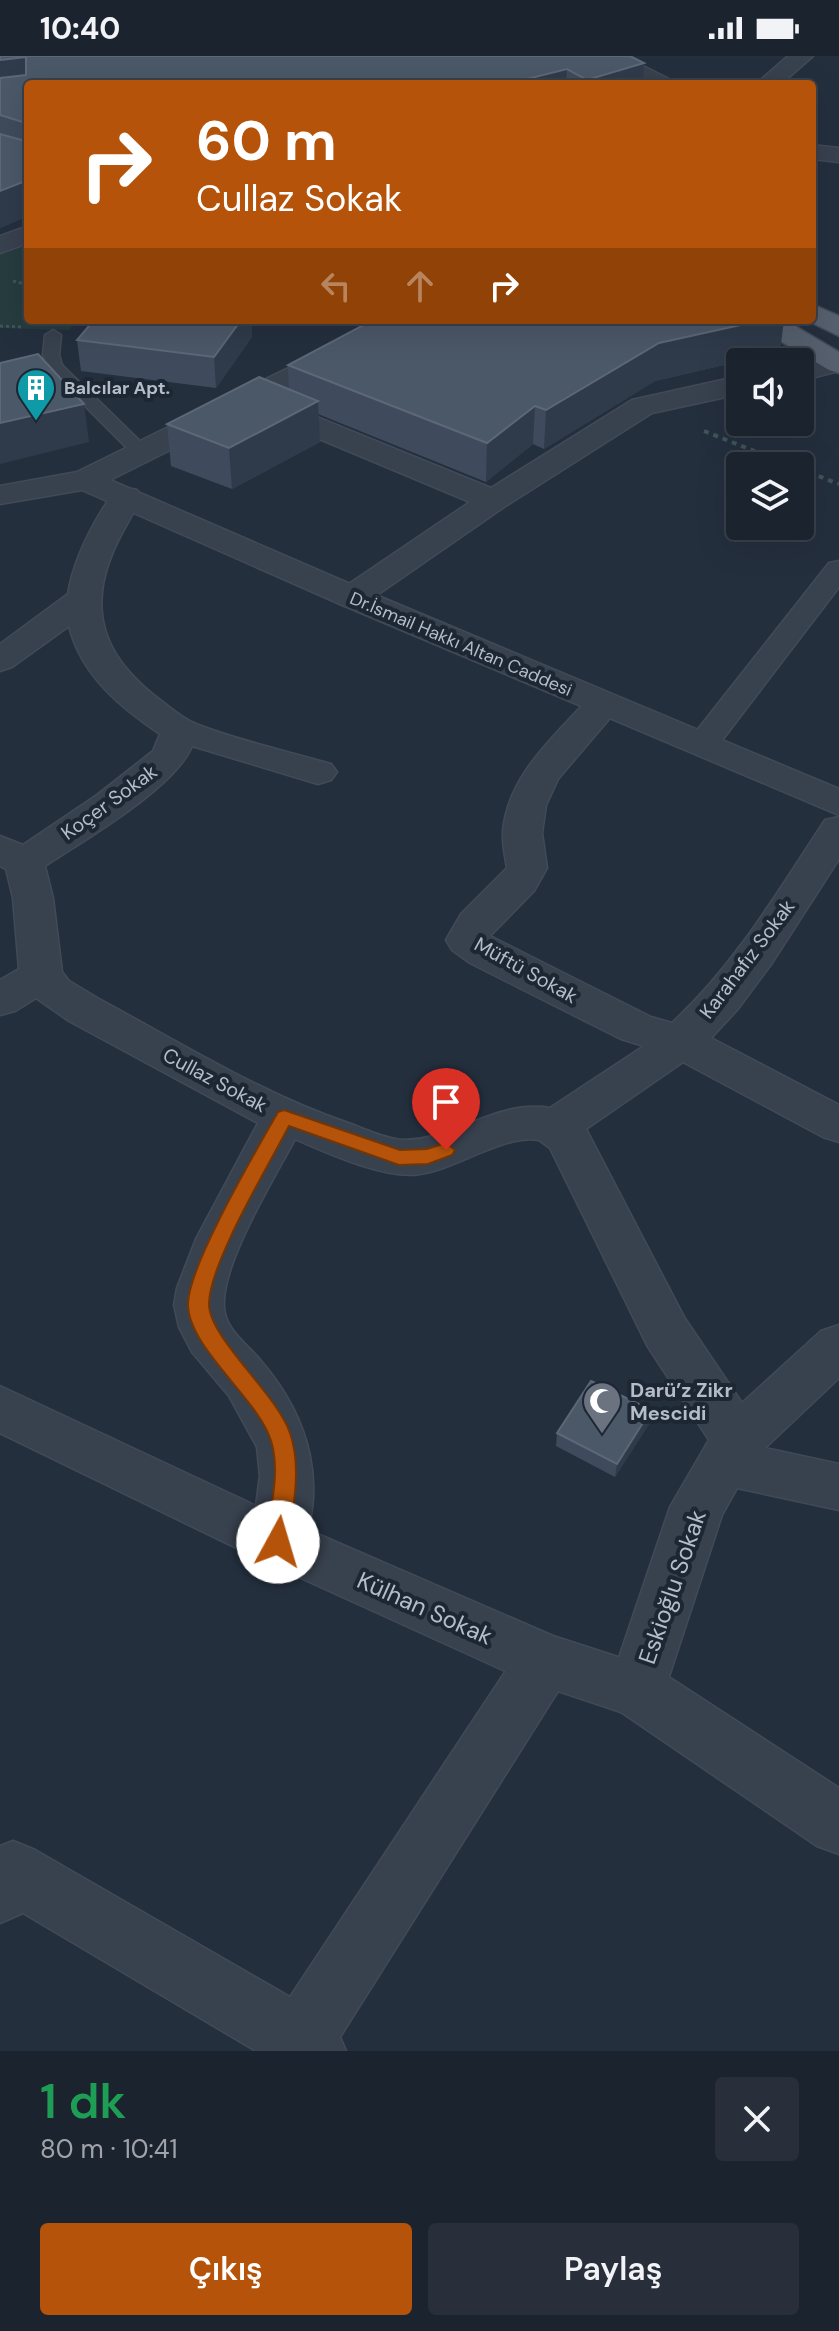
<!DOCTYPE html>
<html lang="tr">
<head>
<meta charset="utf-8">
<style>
	body { margin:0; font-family:"DM Sans",sans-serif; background:#282f3a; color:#f1f3f6; height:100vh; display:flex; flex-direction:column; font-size:30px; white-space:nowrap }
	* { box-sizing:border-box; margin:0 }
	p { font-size:26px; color:#a0a4aa }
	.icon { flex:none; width:44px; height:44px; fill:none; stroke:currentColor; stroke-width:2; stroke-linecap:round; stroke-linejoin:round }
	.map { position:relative; height:1995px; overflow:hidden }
	.details { display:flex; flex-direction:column; background:#1b232e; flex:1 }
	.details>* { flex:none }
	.hud { position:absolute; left:24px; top:24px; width:792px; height:244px; border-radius:8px; box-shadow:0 8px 32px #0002,0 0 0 2px #39404a; background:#b45309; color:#fff; overflow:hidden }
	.fabs { position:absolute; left:726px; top:292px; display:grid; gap:16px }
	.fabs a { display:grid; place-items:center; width:88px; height:88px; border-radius:8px; background:#1b232e; box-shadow:0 8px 32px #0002,0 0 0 2px #39404a; font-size:40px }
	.pin { position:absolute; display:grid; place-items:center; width:68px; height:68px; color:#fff; margin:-82px -34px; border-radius:50% 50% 50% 0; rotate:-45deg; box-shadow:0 0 8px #0007 }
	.pin .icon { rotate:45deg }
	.me { position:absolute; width:88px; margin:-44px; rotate:6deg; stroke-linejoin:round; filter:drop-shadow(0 0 6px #0008) }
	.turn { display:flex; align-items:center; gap:28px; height:168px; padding:0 40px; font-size:36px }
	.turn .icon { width:104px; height:104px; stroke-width:2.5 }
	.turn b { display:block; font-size:56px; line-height:68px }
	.lanes { display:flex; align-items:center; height:76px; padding:0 40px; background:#0003; justify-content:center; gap:40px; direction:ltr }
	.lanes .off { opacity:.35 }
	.round { display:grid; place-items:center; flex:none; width:84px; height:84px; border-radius:8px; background:#282f3a }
	.head { display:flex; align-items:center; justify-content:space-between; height:136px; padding:0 40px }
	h1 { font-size:48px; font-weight:600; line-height:60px; color:#1e9e55 }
	.primary-button { display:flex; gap:16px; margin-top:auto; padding:16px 40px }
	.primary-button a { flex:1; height:92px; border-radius:8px; background:#b45309; color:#fff; font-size:32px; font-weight:600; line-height:92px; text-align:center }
	.primary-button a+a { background:#282f3a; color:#f1f3f6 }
	.status { display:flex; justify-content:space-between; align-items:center; height:56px; padding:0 40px; background:#1b232e; direction:ltr }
	.status svg { height:22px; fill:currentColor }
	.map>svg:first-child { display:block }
</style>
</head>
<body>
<div class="status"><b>10:40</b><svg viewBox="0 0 49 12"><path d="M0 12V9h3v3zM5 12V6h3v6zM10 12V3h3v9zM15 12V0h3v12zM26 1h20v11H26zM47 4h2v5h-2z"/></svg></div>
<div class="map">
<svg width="839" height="1995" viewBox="0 0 839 1995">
	<rect width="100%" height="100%" fill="#242f3e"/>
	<path fill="#263c3f" d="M28,183V264H77L69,274L0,272V194Z"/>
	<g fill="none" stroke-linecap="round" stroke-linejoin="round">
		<defs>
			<path id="service" d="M53,274L61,279L59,299L62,309L147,392L149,396L147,400H135L49,314L43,299L45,279Z"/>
			<path id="pedestrian" d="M839,505V531L713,696L702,698L691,696L687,689L691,682L829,507Z"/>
			<path id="minor" d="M595,0H623L669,23L672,28H644L598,5Z
				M812,89L839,92V106L812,103Z
				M28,170V187L0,197V180Z
				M838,298L839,315L800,325V307Z
				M740,320V338L652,357L504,451L364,548L352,551L340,548L335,541L340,534L470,446L255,356L250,350L255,344L265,341L275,344L491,432L632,344Z
				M126,432L137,434L142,441C126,471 105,501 102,537C97,584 125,617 160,644C171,652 183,663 196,668C239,685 287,695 331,708L337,716L331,724L318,728L192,690C175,732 84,784 45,810L53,842L62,916L69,925L99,943C181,987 262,1038 351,1068C367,1074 386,1083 403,1084C455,1084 497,1043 550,1052L644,990L621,983L470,907L452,894L446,884L461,858L507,812C505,800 502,787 503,775C508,719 555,680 590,641L603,638L616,641L621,649L558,723L546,749L542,777L547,812L534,835L490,880L651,961L672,967C735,909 778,835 825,764L839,761V803L772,907L737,954L711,982L839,1049V1086L823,1081L683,1006L586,1073L684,1261L742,1347L821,1275L839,1269V1322L765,1392L839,1408V1454L737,1432L722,1459L658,1654L637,1662L616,1654L608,1634L670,1451L709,1384L648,1291L550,1092L539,1084C504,1078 457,1113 420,1118C386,1124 327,1097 295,1083C274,1123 221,1208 224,1251C225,1274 248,1289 261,1305C310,1362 330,1433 297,1503L278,1511L259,1503L251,1486L260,1420L257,1391L229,1340L192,1296L179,1271L174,1249L177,1232L196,1183L258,1067L69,965L36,942L15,955L0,959V924L19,913L13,842L6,813L0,810V780L23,789L97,739L153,695L160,678C120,651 81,619 69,570L12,611L0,615V588L68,538C74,501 93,466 115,434Z
				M545,1578L565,1586L574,1605L565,1624L340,1981L346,1995H256L23,1857L0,1867V1790L13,1785L35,1794L290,1941L525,1586Z"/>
			<path id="tertiary" d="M788,0H813L781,28H756Z
				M386,264H422L418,270L110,424L364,534L839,733V759L340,548L82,434L0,448V430L77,416Z
				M0,1330L297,1469L553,1580L658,1614L839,1732V1798L817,1790L621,1656L525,1624L259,1503L0,1377Z"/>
			<path id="primary" d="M812,248L839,260V280L806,264H812Z
				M751,264H785L839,296V317L829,314L755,270Z"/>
		</defs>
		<use href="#service" stroke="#414a57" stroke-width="3"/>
		<use href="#pedestrian" stroke="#414a57" stroke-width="3"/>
		<use href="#minor" stroke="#414a57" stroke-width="3"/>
		<use href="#tertiary" stroke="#414a57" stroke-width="3"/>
		<use href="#primary" stroke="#414a57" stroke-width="3"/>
		<path stroke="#3f5557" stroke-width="3" stroke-dasharray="3 3" stroke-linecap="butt" d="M13,225L28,229
			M0,270L21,271"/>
		<path stroke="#3f5557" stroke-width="4" stroke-dasharray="5 5" stroke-linecap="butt" d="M704,375L792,410
			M800,413L839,428"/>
		<use href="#service" fill="#38414e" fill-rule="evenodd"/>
		<use href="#pedestrian" fill="#38414e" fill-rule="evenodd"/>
		<use href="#minor" fill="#38414e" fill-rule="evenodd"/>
		<use href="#tertiary" fill="#38414e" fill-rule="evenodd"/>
		<use href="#primary" fill="#56606e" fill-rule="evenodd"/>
	</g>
	<path fill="#3f4b5c" d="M0,0H630L643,28H28V160L0,172Z
		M94,264H251L252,281L216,332L81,315L77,284Z
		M780,296L655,325L544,393L533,388L486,426L318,358L320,386L232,433L171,410L167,368L289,334L288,309Z
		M649,1368L615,1421L556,1390L557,1377Z"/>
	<path fill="#2f3b4b" d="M26,1L29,28L0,37V4Z
		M644,7L643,28H587V24Z
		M567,13L566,28H507Z
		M28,124V160L0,172V135Z
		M241,264H251L252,281L216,332L214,301Z
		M763,264H784L780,296L655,325L544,393L546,354L659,287Z
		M318,345L320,386L232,433L229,392Z
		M84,348L89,386L0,408V367Z
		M535,350L533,388L486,426L487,387Z
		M651,1354L649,1368L615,1421L617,1408Z"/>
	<path fill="#4b5868" stroke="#5c6777" stroke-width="2" d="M0,0H630L644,7L587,24L567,13L507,28H28V124L0,135V78L25,85L26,67L0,59V22L26,19V1L0,4Z
		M94,264H241L214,301L77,284Z
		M373,264H763L659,287L546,354L535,350L487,387L288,309Z
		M38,298L84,348L0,367V307Z
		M259,321L318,345L229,392L167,368Z
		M591,1325L651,1354L617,1408L557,1377Z"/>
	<path fill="#b45309" stroke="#753606" stroke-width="2" d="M284,1054L400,1094L427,1093L446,1087L455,1094L452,1099L428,1108L399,1109L289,1070C269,1109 209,1208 209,1248C209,1282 277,1338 290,1377C302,1412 293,1449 289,1486L286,1493L278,1496L270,1493L266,1486C270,1452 283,1409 268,1377C251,1338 189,1290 188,1249C187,1212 257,1093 278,1056Z"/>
	<defs>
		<symbol id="building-pin" viewBox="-11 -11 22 30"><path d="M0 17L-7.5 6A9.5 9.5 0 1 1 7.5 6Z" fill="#0f9aa8" stroke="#1d2633"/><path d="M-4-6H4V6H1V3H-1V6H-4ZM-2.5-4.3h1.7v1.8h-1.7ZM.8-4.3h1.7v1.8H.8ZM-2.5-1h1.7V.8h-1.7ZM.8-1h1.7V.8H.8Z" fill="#fff"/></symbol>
		<symbol id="mosque-pin" viewBox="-11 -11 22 30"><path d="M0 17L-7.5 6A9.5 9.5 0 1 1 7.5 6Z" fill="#6b7280" stroke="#1d2633"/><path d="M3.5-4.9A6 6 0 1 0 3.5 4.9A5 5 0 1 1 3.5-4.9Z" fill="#fff"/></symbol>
	</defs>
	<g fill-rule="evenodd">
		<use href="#building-pin" x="14" y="310" width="44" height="60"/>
		<use href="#mosque-pin" x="580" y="1323" width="44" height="60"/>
	</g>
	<g text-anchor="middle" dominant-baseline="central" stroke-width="8" stroke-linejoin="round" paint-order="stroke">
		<g font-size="18" font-weight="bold" fill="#b4bcc9" stroke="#1d2633" text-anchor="start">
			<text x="64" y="332">Balcılar Apt.</text>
		</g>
		<g font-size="18" fill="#b4bcc9" stroke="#1d2633">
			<text transform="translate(461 588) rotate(23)">Dr.İsmail Hakkı Altan Caddesi</text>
		</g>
		<g font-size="20" fill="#b4bcc9" stroke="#1d2633">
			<text transform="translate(109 746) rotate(-36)">Koçer Sokak</text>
			<text transform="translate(747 903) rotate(-53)">Karahafız Sokak</text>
			<text transform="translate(526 914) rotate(29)">Müftü Sokak</text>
			<text transform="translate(215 1024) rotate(28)">Cullaz Sokak</text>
		</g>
		<g font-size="20" font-weight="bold" fill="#b4bcc9" stroke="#1d2633" text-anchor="start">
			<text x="630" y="1334">Darü’z Zikr<tspan x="630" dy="23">Mescidi</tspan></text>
		</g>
		<g font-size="24" fill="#b4bcc9" stroke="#1d2633">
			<text transform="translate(672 1531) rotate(-71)">Eskioğlu Sokak</text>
			<text transform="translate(425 1552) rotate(24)">Külhan Sokak</text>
		</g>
	</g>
</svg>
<div class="fabs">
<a><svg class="icon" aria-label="sound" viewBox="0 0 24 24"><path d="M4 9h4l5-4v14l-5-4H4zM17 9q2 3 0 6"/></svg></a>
<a><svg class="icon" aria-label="layers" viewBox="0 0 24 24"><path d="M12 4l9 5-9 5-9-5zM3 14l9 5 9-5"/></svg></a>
</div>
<div class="pin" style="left:446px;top:1094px;background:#d93025"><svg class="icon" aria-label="arrive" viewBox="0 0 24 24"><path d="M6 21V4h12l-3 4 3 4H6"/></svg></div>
<svg class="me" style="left:278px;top:1486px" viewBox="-20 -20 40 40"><circle r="19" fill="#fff"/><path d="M0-13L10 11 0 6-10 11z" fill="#b45309"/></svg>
<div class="hud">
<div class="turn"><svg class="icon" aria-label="right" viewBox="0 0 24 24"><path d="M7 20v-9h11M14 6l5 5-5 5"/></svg><div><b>60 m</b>Cullaz Sokak</div></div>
<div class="lanes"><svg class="icon off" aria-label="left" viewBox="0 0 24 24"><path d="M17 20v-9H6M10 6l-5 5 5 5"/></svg><svg class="icon off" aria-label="ahead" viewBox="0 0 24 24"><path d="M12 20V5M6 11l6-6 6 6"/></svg><svg class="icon" aria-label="right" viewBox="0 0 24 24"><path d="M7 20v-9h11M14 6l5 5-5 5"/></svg></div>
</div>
</div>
<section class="details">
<div class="head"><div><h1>1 dk</h1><p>80 m · 10:41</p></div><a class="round"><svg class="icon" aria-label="close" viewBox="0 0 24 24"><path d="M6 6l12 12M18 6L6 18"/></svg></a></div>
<div class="primary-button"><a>Çıkış</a><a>Paylaş</a></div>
</section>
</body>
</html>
